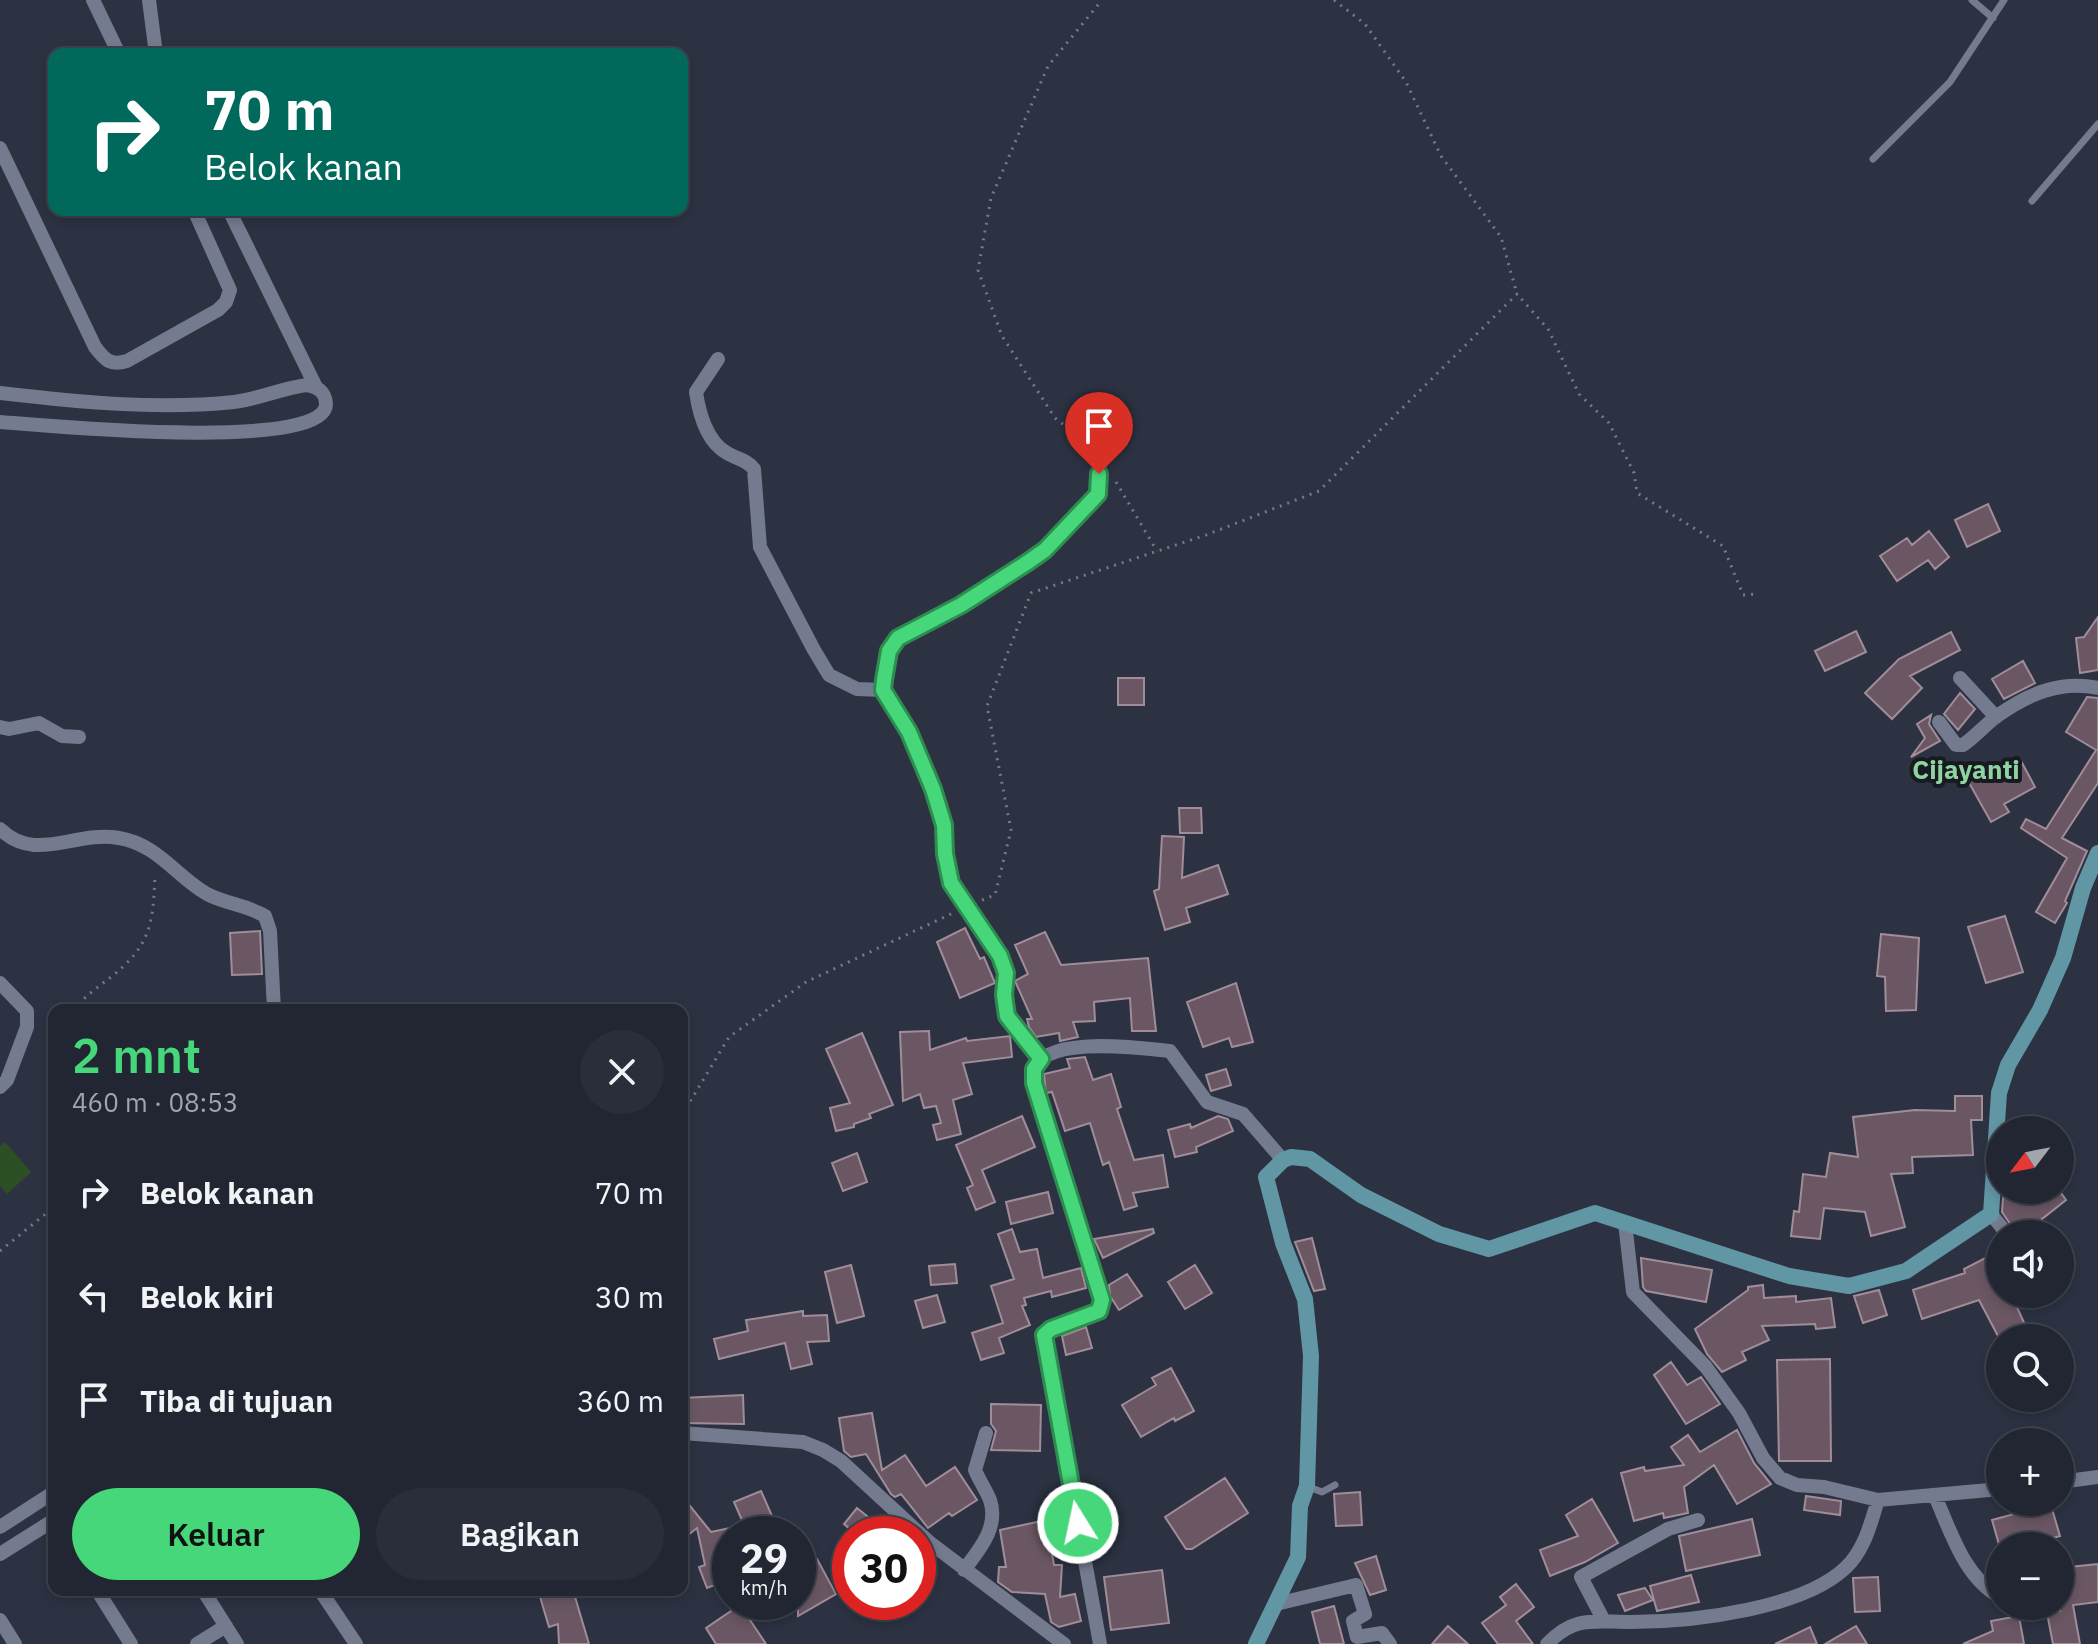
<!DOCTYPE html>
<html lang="id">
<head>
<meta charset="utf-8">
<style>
	body { margin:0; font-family:"IBM Plex Sans",sans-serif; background:#292e3a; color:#f1f3f6; height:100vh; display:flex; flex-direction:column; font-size:30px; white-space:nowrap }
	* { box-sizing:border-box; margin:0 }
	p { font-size:26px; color:#a2a5ac }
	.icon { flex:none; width:44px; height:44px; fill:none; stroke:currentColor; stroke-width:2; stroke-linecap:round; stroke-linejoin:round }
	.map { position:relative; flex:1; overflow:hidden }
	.details { position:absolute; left:48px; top:1004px; width:640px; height:592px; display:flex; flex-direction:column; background:#212632; border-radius:16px; box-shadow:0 4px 12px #0003,0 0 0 2px #3e434d }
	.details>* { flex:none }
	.top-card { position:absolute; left:48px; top:48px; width:640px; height:168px; border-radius:16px; box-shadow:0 4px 12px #0003,0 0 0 2px #3e434d; background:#00695c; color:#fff; overflow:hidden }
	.needle { width:52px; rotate:238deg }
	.buttons { position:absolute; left:1986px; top:1116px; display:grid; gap:16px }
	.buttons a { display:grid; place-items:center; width:88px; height:88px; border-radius:50%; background:#212632; box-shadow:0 4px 12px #0003,0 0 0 2px #3e434d; font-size:40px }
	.speed { position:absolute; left:712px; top:1516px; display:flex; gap:16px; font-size:40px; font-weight:700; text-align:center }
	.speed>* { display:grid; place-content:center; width:104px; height:104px; border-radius:50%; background:#212632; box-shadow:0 4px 12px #0003,0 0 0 2px #3e434d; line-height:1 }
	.speed small { font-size:20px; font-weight:400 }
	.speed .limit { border:12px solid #d22; background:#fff; color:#111 }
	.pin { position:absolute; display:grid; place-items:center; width:68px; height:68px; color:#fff; margin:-82px -34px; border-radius:50% 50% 50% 0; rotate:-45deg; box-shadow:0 0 8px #0007 }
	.pin .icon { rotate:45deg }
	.me { position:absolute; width:88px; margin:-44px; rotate:350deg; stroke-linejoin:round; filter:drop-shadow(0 0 6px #0008) }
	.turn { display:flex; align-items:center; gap:28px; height:168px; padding:0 24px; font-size:36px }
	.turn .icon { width:104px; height:104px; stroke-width:2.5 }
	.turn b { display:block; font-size:56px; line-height:68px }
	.round { display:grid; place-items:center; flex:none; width:84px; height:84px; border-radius:42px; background:#292e3a }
	.head { display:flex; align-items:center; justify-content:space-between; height:136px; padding:0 24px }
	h1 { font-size:48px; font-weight:600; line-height:60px; color:#45d77a }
	.primary-button { display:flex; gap:16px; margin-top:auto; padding:16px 24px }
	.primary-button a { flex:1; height:92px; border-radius:48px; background:#45d77a; color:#111; font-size:32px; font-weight:600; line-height:92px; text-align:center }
	.primary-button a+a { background:#292e3a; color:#f1f3f6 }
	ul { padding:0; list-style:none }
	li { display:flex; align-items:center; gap:24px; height:104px; padding:0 24px }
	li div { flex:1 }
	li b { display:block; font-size:30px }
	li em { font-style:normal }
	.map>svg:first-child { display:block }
</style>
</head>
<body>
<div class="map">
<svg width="2098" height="1644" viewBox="0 0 2098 1644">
	<rect width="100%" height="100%" fill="#2c3242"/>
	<path fill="#2c4f23" d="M5,1142L31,1172L7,1194L0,1186V1146Z"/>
	<path fill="#6a5763" stroke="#a18c9a" stroke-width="2" d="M1988,504L2000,531L1967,547L1955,520Z
		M1929,531L1949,557L1935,569L1928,560L1897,581L1880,556L1907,538L1912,545Z
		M2098,617V670L2080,673L2076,638L2084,637Z
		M1856,631L1866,652L1825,671L1815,651Z
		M1951,632L1960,650L1910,676L1922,688L1892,719L1865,693L1899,659Z
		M2023,661L2035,683L2004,699L1992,679Z
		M1118,678H1144V705H1118Z
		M1960,693L1975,709L1958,730L1944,714Z
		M2087,697L2098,698V783L2062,838L2087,851L2065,901L2067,903L2055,923L2036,912L2067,858L2021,828L2026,819L2046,829L2096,750L2066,732Z
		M1931,715L1929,724L1940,741L1911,757L1925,738L1917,724Z
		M2020,759L2035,787L2004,804L2009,812L1991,822L1968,781L1986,771L1989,775Z
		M1179,808H1201L1202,833H1180Z
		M1162,836L1184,837L1182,878L1218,865L1228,894L1186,908L1190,922L1165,930L1154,891L1159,889Z
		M2005,916L2023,972L1986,983L1968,927Z
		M965,928L980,959L984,957L995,983L960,998L937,942Z
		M260,931L262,974L232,975L230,933Z
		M1045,932L1061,965L1148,958L1156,1031H1132L1130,998L1094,1002L1095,1021L1073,1022L1078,1037L1060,1041L1059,1033L1036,1037L1029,1027L1027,1019H1032L1015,981L1028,974L1015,945Z
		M1881,934L1919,938L1916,1010L1886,1011L1885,977L1877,976Z
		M1236,983L1253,1042L1232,1047L1229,1038L1203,1047L1187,1002Z
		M929,1031L930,1050L966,1038L967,1041L1010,1036L1012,1057L963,1063L972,1094L953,1100L961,1134L937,1140L933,1125L941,1123L936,1106L924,1108L920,1094L903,1101L900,1032Z
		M862,1033L893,1105L869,1114L871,1118L854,1124V1127L836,1131L830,1108L850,1103L826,1049Z
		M1085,1057L1093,1080L1111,1074L1121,1107L1117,1109L1134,1160L1163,1155L1168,1187L1133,1193L1137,1206L1124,1210L1109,1162L1103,1165L1090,1123L1065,1131L1052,1092L1046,1093L1044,1074L1070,1068L1067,1059Z
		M1226,1069L1231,1085L1211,1091L1206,1075Z
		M1955,1096H1982V1120H1971L1973,1155L1912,1157L1913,1173L1891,1174L1905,1227L1871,1236L1865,1212L1824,1208L1820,1239L1791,1236L1794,1211L1799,1212L1803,1174L1826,1177L1830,1153L1858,1157L1853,1117L1915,1110L1955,1111Z
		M1022,1116L1035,1147L982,1170L995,1202L976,1210L967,1188L973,1185L956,1145Z
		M1218,1116L1228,1119L1233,1131L1196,1147L1197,1152L1175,1157L1168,1130L1190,1124L1191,1128Z
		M857,1153L867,1182L843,1191L832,1163Z
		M2033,1190H2059L2066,1200L2023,1234H2017L2002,1212L2003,1198L2011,1192L2017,1201Z
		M1048,1192L1053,1213L1011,1224L1006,1202Z
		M1012,1229L1020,1252L1037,1249L1043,1278L1081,1268L1086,1288L1052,1297L1051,1291L1024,1298L1026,1305L1022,1306L1030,1325L999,1338L1004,1353L981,1360L972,1333L1003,1323L991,1286L1014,1279L998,1234Z
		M1153,1229L1154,1233L1103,1258L1094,1239Z
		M1312,1238L1325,1289L1314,1291L1295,1242Z
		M1991,1255L2000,1273V1294H2011L2031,1338H1999L1979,1300L1922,1319L1913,1290L1965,1273L1964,1269Z
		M1641,1258L1712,1270L1706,1302L1646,1291L1643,1287Z
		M955,1264L957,1283L931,1285L929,1266Z
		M851,1265L864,1316L837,1323L825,1272Z
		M1195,1265L1212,1293L1185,1309L1168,1282Z
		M1127,1274L1142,1296L1119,1310L1110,1296L1109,1285Z
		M1763,1285L1764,1298L1796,1296V1302L1831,1298L1835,1327L1816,1329L1815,1324L1762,1326L1769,1340L1742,1352L1746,1360L1722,1372L1707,1354L1695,1329L1748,1290V1287Z
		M1879,1290L1887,1315L1863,1323L1854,1296Z
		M937,1295L945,1322L923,1328L915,1301Z
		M803,1311V1316L827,1315L829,1341L807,1342L812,1364L791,1369L785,1343L719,1359L714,1339L748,1331L746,1320Z
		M1086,1327L1092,1348L1066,1355L1062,1336Z
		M1830,1359L1831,1461H1779L1777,1360Z
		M1671,1362L1687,1385L1701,1377L1720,1404L1686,1424L1654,1375Z
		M1171,1368L1194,1411L1175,1421L1174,1418L1141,1437L1122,1405L1156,1385L1152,1378Z
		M743,1395L744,1424L682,1423V1398Z
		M991,1404L1041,1405L1040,1451L991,1450L996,1431L991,1424Z
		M872,1413L882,1470L905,1455L926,1486L955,1467L977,1500L952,1516L949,1513L928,1528L901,1494L895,1497L891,1494L866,1454L851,1457L844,1451L839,1418Z
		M1737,1430L1754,1463L1771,1484L1737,1504L1714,1465L1684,1487L1688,1513L1664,1518L1663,1513L1634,1521L1621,1473L1644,1467L1645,1471L1684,1465L1671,1447L1688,1435L1700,1452Z
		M1225,1478L1248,1513L1192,1549H1186L1165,1517Z
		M761,1491L780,1534H748L734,1502Z
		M1360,1492L1362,1525L1336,1526L1334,1494Z
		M682,1496L711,1532L730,1528V1579L707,1588L699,1567L705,1565L697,1528L682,1540Z
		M1806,1496L1841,1501L1840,1515L1804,1510Z
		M1592,1499L1618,1543L1585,1562L1550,1576L1540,1550L1578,1536L1566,1515Z
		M2030,1502H2050L2060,1536L2042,1541L2041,1536L2000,1548L1992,1520L2033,1509Z
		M857,1508L889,1534H856L844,1524Z
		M1752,1519L1760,1555L1686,1571L1679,1536Z
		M1046,1520L1054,1565H1062L1060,1597L1075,1594L1081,1621L1059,1627L1051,1622L1045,1594L1012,1592L998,1582L999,1567H1006L1000,1530Z
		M1376,1556L1386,1590L1370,1595L1355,1563Z
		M817,1559L836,1594L798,1616V1569Z
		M2098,1564V1602L2073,1605L2080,1644H2053L2047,1613L2060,1611V1568Z
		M1162,1570L1169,1623L1111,1630L1104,1577Z
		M1691,1575L1699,1602L1657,1611L1650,1586Z
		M1878,1577L1880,1611L1855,1612L1853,1578Z
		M1516,1584L1534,1607L1516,1621L1533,1644H1498L1482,1623L1506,1605L1500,1597Z
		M1645,1588L1653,1600L1625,1611L1618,1595Z
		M538,1590H573L589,1644H559L558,1624L549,1627Z
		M740,1605L766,1644H716L706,1628Z
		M1334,1606L1344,1644H1320L1312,1612Z
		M2019,1616L2024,1644H1963L1993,1631L1991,1621Z
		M1448,1626L1468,1644H1432Z
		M1856,1626L1867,1644H1825Z
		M1810,1627L1817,1644H1775Z"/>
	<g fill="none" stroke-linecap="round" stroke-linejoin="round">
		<path stroke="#757a88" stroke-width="3" stroke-dasharray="2 6" stroke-linecap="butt" d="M1334,0L1365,24L1406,82L1441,156L1501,237L1517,294
			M1088,444L1055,418L1002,336L978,270L991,198L1048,66L1102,0
			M1116,482L1157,551
			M982,900L995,895L1011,830L987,706L1031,593L1206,535L1319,491L1517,294L1548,329L1579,394L1609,423L1634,473L1637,493L1723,546L1743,595L1759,594
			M73,1010C84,997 98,987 111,977C151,945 153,924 155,875
			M682,1115L729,1037L806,982L953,913
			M0,1251L54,1207"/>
		<path stroke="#747b8f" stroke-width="7" d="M1972,0L1993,18
			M1873,159L1950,82L2004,0
			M2032,201L2098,124
			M1309,1487L1322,1492L1335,1485"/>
		<path stroke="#747b8f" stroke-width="14" d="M93,0L119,54
			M149,0L156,54
			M0,148L95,347C105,360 110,366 127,361L218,310L226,302L230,290L194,210
			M229,210L316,387
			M718,359L696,392C699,413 707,442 727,453C737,459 747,460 754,469L760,547L814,650L829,675L857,689L883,690L909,732L933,789L944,825L945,854L951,883L1000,956L1006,973L1004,995L1007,1016L1041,1059
			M0,393C77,402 157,410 234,402C259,399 282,388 307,385C311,386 314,386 318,389C323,392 326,398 326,404C326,453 40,425 0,422
			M1960,678L1996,717
			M883,690L889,651L898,638L961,605L1028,562L1045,550L1098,494L1100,453
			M1939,722L1956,745H1963C1975,737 1985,725 1997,716C2028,694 2060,680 2098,688
			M0,727L9,729L39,723L62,736L79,737
			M0,829C36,864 75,830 119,838C157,844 177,877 207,894C226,904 247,905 265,916L270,931L274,1010
			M0,983L27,1011V1027L7,1080L0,1087
			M1991,1214L2007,1234
			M1625,1223L1633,1292L1706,1367L1739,1413L1763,1458L1780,1478L1797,1485L1824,1487L1878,1500L2000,1489
			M682,1433L803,1442L823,1450L841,1461L929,1542L1064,1644
			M2060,1482L2098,1477
			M1935,1496C1951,1532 1964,1577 2000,1597
			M0,1527L54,1492
			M0,1554L54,1520
			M964,1570C980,1549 999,1527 990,1500C986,1490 979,1480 975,1470L986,1433
			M97,1590L131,1644
			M203,1590L237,1644
			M320,1590L356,1644
			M1276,1604L1356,1585L1365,1614L1353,1621L1357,1637L1382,1633L1390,1644
			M2023,1606L2027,1607
			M0,1620L15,1644
			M1604,1621L1581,1577L1668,1529L1698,1520
			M197,1644L226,1626
			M1100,1644L1044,1335L1051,1329L1099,1311C1106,1297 1090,1256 1084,1241C1071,1208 1065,1175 1054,1142C1047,1121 1030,1094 1034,1072C1041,1034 1141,1048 1170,1051L1207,1102L1243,1114L1283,1160
			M1547,1644C1575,1615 1594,1622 1631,1622C1690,1622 1811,1609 1851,1562C1866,1544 1871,1522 1878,1500"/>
		<path stroke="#6196a5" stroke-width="16" d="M1256,1644L1298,1557L1300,1506L1307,1486L1311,1356L1305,1299L1283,1243L1266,1177L1283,1160L1291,1157L1310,1159L1361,1195L1439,1234L1489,1249L1595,1213L1789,1276L1849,1286L1906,1271L1991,1214L1999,1093L2008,1065L2040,1010L2063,958L2083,888L2098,853"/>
	</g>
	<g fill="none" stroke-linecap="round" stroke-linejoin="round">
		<defs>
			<path id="route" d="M1078,1523L1044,1335L1051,1329L1099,1311L1102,1300L1034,1083V1069L1041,1059L1007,1016L1004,995L1006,973L1000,956L951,883L945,854L944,825L933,789L909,732L883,690L884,680L889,651L898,638L961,605L1028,562L1045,550L1098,494L1099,474"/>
		</defs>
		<use href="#route" stroke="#2d8c4f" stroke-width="20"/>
		<use href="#route" stroke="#45d77a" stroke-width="14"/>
	</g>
	<g text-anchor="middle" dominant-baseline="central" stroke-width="8" stroke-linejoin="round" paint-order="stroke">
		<g font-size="26" font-weight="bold" fill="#8fd3a0" stroke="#171a21">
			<text x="1966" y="769">Cijayanti</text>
		</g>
	</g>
</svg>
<div class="buttons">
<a><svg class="needle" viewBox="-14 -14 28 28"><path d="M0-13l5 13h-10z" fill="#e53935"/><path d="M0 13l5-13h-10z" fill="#a2a5ac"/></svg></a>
<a><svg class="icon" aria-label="sound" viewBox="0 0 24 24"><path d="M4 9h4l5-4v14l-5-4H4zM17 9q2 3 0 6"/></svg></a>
<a><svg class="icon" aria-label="search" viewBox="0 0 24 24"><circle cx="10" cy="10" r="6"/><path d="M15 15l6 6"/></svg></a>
<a>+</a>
<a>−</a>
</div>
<div class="speed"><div>29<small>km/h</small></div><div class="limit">30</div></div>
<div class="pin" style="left:1099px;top:474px;background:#d93025"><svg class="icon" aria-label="arrive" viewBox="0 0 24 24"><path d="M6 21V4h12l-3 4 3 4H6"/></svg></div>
<svg class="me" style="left:1078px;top:1523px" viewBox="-20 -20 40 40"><circle r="17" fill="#45d77a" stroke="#fff" stroke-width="3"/><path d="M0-11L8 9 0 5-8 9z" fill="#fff"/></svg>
<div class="top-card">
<div class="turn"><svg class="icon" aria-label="right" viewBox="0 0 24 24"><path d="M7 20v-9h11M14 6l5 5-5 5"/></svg><div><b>70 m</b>Belok kanan</div></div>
</div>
<section class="details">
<div class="head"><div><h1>2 mnt</h1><p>460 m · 08:53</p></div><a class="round"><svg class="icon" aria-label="close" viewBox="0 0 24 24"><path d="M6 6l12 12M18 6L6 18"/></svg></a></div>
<ul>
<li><svg class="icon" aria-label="right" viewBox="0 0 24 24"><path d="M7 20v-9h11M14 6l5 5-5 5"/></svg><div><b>Belok kanan</b></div><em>70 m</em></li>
<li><svg class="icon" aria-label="left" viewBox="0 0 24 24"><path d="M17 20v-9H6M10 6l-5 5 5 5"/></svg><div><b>Belok kiri</b></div><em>30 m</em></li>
<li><svg class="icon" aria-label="arrive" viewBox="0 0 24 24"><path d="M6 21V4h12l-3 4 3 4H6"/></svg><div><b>Tiba di tujuan</b></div><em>360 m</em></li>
</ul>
<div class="primary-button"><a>Keluar</a><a>Bagikan</a></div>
</section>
</div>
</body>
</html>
